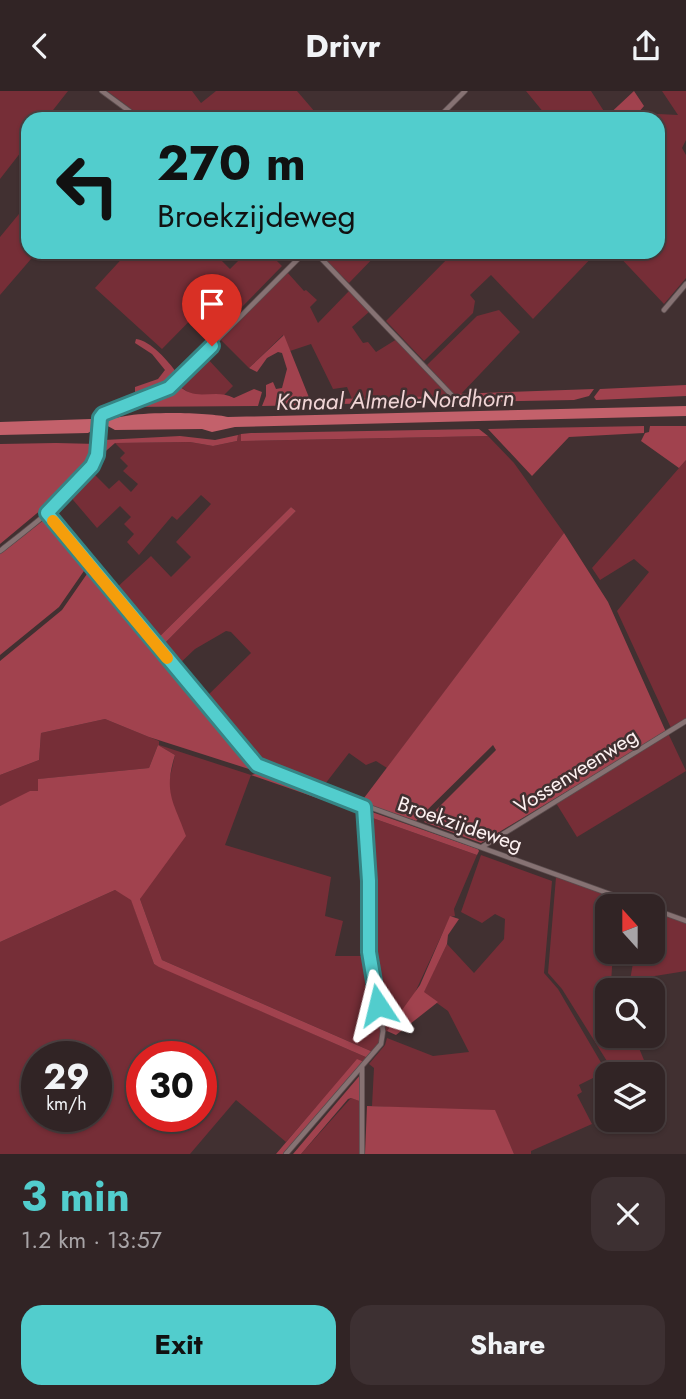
<!DOCTYPE html>
<html lang="en">
<head>
<meta charset="utf-8">
<style>
	body { margin:0; font-family:Jost,sans-serif; background:#3d3032; color:#f1f3f6; height:100vh; display:flex; flex-direction:column; font-size:26px; white-space:nowrap }
	* { box-sizing:border-box; margin:0 }
	p { font-size:23px; color:#a8a4a7 }
	.icon { flex:none; width:38px; height:38px; fill:none; stroke:currentColor; stroke-width:2; stroke-linecap:round; stroke-linejoin:round }
	.map { position:relative; height:1063px; overflow:hidden }
	.details { display:flex; flex-direction:column; background:#312425; flex:1 }
	.details>* { flex:none }
	.hud { position:absolute; left:21px; top:21px; width:644px; height:147px; border-radius:21px; box-shadow:0 2px 5px #0004,0 0 0 2px #4c4142; background:#52cdcd; color:#111; overflow:hidden }
	.needle { width:46px; rotate:339deg }
	.tools { position:absolute; left:595px; top:803px; display:grid; gap:14px }
	.tools a { display:grid; place-items:center; width:70px; height:70px; border-radius:14px; background:#312425; box-shadow:0 2px 5px #0004,0 0 0 2px #4c4142; font-size:35px }
	.speed { position:absolute; left:21px; top:950px; display:flex; gap:14px; font-size:35px; font-weight:700; text-align:center }
	.speed>* { display:grid; place-content:center; width:91px; height:91px; border-radius:50%; background:#312425; box-shadow:0 2px 5px #0004,0 0 0 2px #4c4142; line-height:1 }
	.speed small { font-size:18px; font-weight:400 }
	.speed .limit { border:10px solid #d22; background:#fff; color:#111 }
	.pin { position:absolute; display:grid; place-items:center; width:60px; height:60px; color:#fff; margin:-72px -30px; border-radius:50% 50% 50% 0; rotate:-45deg; box-shadow:0 0 7px #0007 }
	.pin .icon { rotate:45deg }
	.me { position:absolute; width:77px; margin:-38px; rotate:350deg; stroke-linejoin:round; filter:drop-shadow(0 0 5px #0008) }
	.turn { display:flex; align-items:center; gap:24px; height:147px; padding:0 21px; font-size:32px }
	.turn .icon { width:91px; height:91px; stroke-width:2.5 }
	.turn b { display:block; font-size:49px; line-height:60px }
	.round { display:grid; place-items:center; flex:none; width:74px; height:74px; border-radius:21px; background:#3d3032 }
	.overview { display:flex; align-items:center; justify-content:space-between; height:119px; padding:0 21px }
	h1 { font-size:42px; font-weight:700; line-height:52px; color:#52cdcd }
	.action { display:flex; gap:14px; margin-top:auto; padding:14px 21px }
	.action a { flex:1; height:80px; border-radius:21px; background:#52cdcd; color:#111; font-size:28px; font-weight:700; line-height:80px; text-align:center }
	.action a+a { background:#3d3032; color:#f1f3f6 }
	header { display:flex; justify-content:space-between; align-items:center; height:91px; padding:0 21px; background:#312425; font-size:32px; font-weight:700 }
	.map>svg:first-child { display:block }
</style>
</head>
<body>
<header><svg class="icon" aria-label="back" viewBox="0 0 24 24"><path d="M15 5l-7 7 7 7"/></svg>Drivr<svg class="icon" aria-label="share" viewBox="0 0 24 24"><path d="M12 15V3M7 8l5-5 5 5M5 13v7h14v-7"/></svg></header>
<div class="map">
<svg width="686" height="1063" viewBox="0 0 686 1063">
	<rect width="100%" height="100%" fill="#413031"/>
	<path fill="#762e37" fill-rule="evenodd" d="M0,0H68L46,28H28V52L0,88Z
		M107,0H192L201,12L216,0H297L321,28H204L192,20L182,28H145Z
		M526,0H591L607,25L604,28H549Z
		M662,0H686V49L682,57L686,64V187L664,213L615,161H658V28H633L638,22L678,24Z
		M28,112V161H37L0,204V146Z
		M128,161H226L220,168L230,178L247,161H268L282,175L242,216L222,197L162,258L95,197Z
		M317,161H379L349,192Z
		M454,161H597L533,228L491,184L470,204L475,210L473,222L424,270L386,230Z
		M287,181L304,200L306,199L317,209L310,216L318,232L350,199L370,220L352,236L363,252L368,251L376,261L397,248L449,303L445,311L439,305L352,308L347,296L333,298L311,253L290,260L283,244L249,277L221,249Z
		M499,219L520,241L461,303H454L427,274L477,225Z
		M205,265L233,295L224,304H192L177,293Z
		M241,343L242,350L488,345L514,372L564,442L387,677L376,670L366,674L349,662L322,697L268,678L255,669L203,609L251,562L231,541L226,540L195,558L176,576L160,557L296,420L291,416L155,550L113,500L151,465L171,486L191,466L176,451L211,413L201,404L177,429L172,425L139,464L127,451L134,443L124,433L131,426L120,415L97,437L68,403L90,379L109,398L119,389L131,401L138,393L123,380L128,375L120,367L125,362L115,352L190,351L213,355L237,350L238,344Z
		M686,369V628L671,637L617,520L649,481L634,468L600,489L592,477Z
		M105,628L159,650V654L251,684L225,754L331,786L325,825L343,830L335,865H368L382,946L373,961L162,869L140,808L173,717L168,695L175,664L158,654L149,677L39,688V700L0,715V684L39,669L41,642Z
		M668,642L686,680L577,746L556,712Z
		M367,725L477,764L454,818L455,825L450,826L412,908L386,941L372,865L373,814Z
		M481,764L552,790L544,882L558,898L603,975V982L579,994L582,1001L577,1004L592,1033L531,1060V1063H514L494,1019H440L372,1015L374,977L369,973L385,954L387,947L433,965L469,961L448,920L423,902L447,853L474,882L504,848L505,828L495,823L482,832L461,821Z
		M556,786L618,808L616,815L607,816V861H613L611,892L614,899L607,900V945H634L646,974L624,983H615L562,898L548,882Z
		M115,799L131,808L154,873L368,967L318,1014L286,1051L236,1009L190,1063H0V851ZM37,966H96V1026H37ZM142,966H201V1026H142Z
		M653,821L686,832V880L630,889L635,861H653Z
		M351,1007L362,1011L360,1063H301Z"/>
	<path fill="#a1424e" d="M634,0L644,15L633,28H604Z
		M222,196L242,216L210,248L209,242L228,219L214,205Z
		M284,244L312,314L262,315L266,305V294L273,291L276,298L282,297L287,278L282,262L278,261L267,267L257,281L249,277Z
		M136,248C151,250 168,270 177,282L161,294L135,303V296L158,288L165,279L152,263L135,252Z
		M177,293C197,313 213,296 234,307L254,298L262,301L258,315L122,316Z
		M686,294V305L596,309L594,306L600,298Z
		M594,298L589,305L574,309L462,311L454,303Z
		M439,305L445,311L339,313L337,308Z
		M644,335V342L569,346L532,385L488,338Z
		M650,335H686V369L679,377L641,350L645,342L649,341Z
		M479,338L488,345L241,350V343L251,342Z
		M238,344L237,350L213,355L190,351L115,352L99,366L104,349L180,345L215,349Z
		M56,352L97,353L87,376L72,393L0,453V353Z
		M291,416L296,420L160,557L155,550Z
		M45,428L86,477L59,516L0,564V463Z
		M564,442L608,511L666,641L481,752L424,731L496,659L493,654L416,730L361,711Z
		M89,480L255,677L252,679L149,646L105,628L41,642L39,669L0,684V570L62,519Z
		M158,654L175,664C163,702 174,711 186,745L140,808L162,869L373,961L368,967L159,876L154,873L131,809L115,799L0,851V715L30,700H38V688L149,677Z
		M259,682L357,716L363,723L251,684Z
		M369,720L478,758L479,760L477,764L367,725Z
		M450,825L459,828L448,844L447,853L424,901L438,911L396,944L387,940L420,894Z
		M357,968L364,971L284,1063H276Z
		M361,983L362,1011L351,1007L348,1008L301,1063H293Z
		M367,1015L495,1019L514,1063H365Z"/>
	<path fill="#c3616b" d="M686,315V325L235,336L212,341L202,338L115,339L104,333C115,318 209,321 228,326Z
		M91,328L95,338L88,342L0,344V331Z"/>
	<g fill="none" stroke-linecap="round" stroke-linejoin="round">
		<defs>
			<path id="street" d="M102,0L140,28
				M437,28L465,0
				M315,161L462,315
				M664,219L686,193
				M47,423L165,565L264,678L646,816
				M0,460C24,441 83,397 95,370C100,358 99,341 100,327L103,323L169,297L305,161
				M482,756L686,630
				M653,818L686,830
				M286,1063L381,953L383,940L369,861V790L364,716
				M362,1063V976"/>
		</defs>
		<use href="#street" stroke="#5a4c4d" stroke-width="6"/>
		<use href="#street" stroke="#867273" stroke-width="4.5"/>
	</g>
	<g fill="none" stroke-linecap="round" stroke-linejoin="round">
		<defs>
			<path id="route" d="M212,255L169,297L103,323L100,327L97,364L92,375L47,422L257,674L364,716L369,790V861L378,914"/>
		</defs>
		<use href="#route" stroke="#358585" stroke-width="18"/>
		<use href="#route" stroke="#52cdcd" stroke-width="12"/>
		<path stroke="#f59e0b" stroke-width="12" d="M53,430L167,567"/>
	</g>
	<g text-anchor="middle" dominant-baseline="central" stroke-width="5" stroke-linejoin="round" paint-order="stroke">
		<g font-size="21" fill="#fdf1f1" stroke="#413031">
			<text transform="translate(576 680) rotate(-32)">Vossenveenweg</text>
			<text transform="translate(460 733) rotate(19)">Broekzijdeweg</text>
		</g>
		<g font-size="23" font-style="italic" fill="#f1d5d6" stroke="#413031">
			<text transform="translate(395 309) rotate(-1)">Kanaal Almelo-Nordhorn</text>
		</g>
	</g>
</svg>
<div class="tools">
<a><svg class="needle" viewBox="-14 -14 28 28"><path d="M0-13l5 13h-10z" fill="#e53935"/><path d="M0 13l5-13h-10z" fill="#a8a4a7"/></svg></a>
<a><svg class="icon" aria-label="search" viewBox="0 0 24 24"><circle cx="10" cy="10" r="6"/><path d="M15 15l6 6"/></svg></a>
<a><svg class="icon" aria-label="layers" viewBox="0 0 24 24"><path d="M12 4l9 5-9 5-9-5zM3 14l9 5 9-5"/></svg></a>
</div>
<div class="speed"><div>29<small>km/h</small></div><div class="limit">30</div></div>
<div class="pin" style="left:212px;top:255px;background:#d93025"><svg class="icon" aria-label="arrive" viewBox="0 0 24 24"><path d="M6 21V4h12l-3 4 3 4H6"/></svg></div>
<svg class="me" style="left:378px;top:914px" viewBox="-20 -20 40 40"><path d="M0-17L14 15 0 8-14 15z" fill="#52cdcd" stroke="#fff" stroke-width="4"/></svg>
<div class="hud">
<div class="turn"><svg class="icon" aria-label="left" viewBox="0 0 24 24"><path d="M17 20v-9H6M10 6l-5 5 5 5"/></svg><div><b>270 m</b>Broekzijdeweg</div></div>
</div>
</div>
<section class="details">
<div class="overview"><div><h1>3 min</h1><p>1.2 km · 13:57</p></div><a class="round"><svg class="icon" aria-label="close" viewBox="0 0 24 24"><path d="M6 6l12 12M18 6L6 18"/></svg></a></div>
<div class="action"><a>Exit</a><a>Share</a></div>
</section>
</body>
</html>
